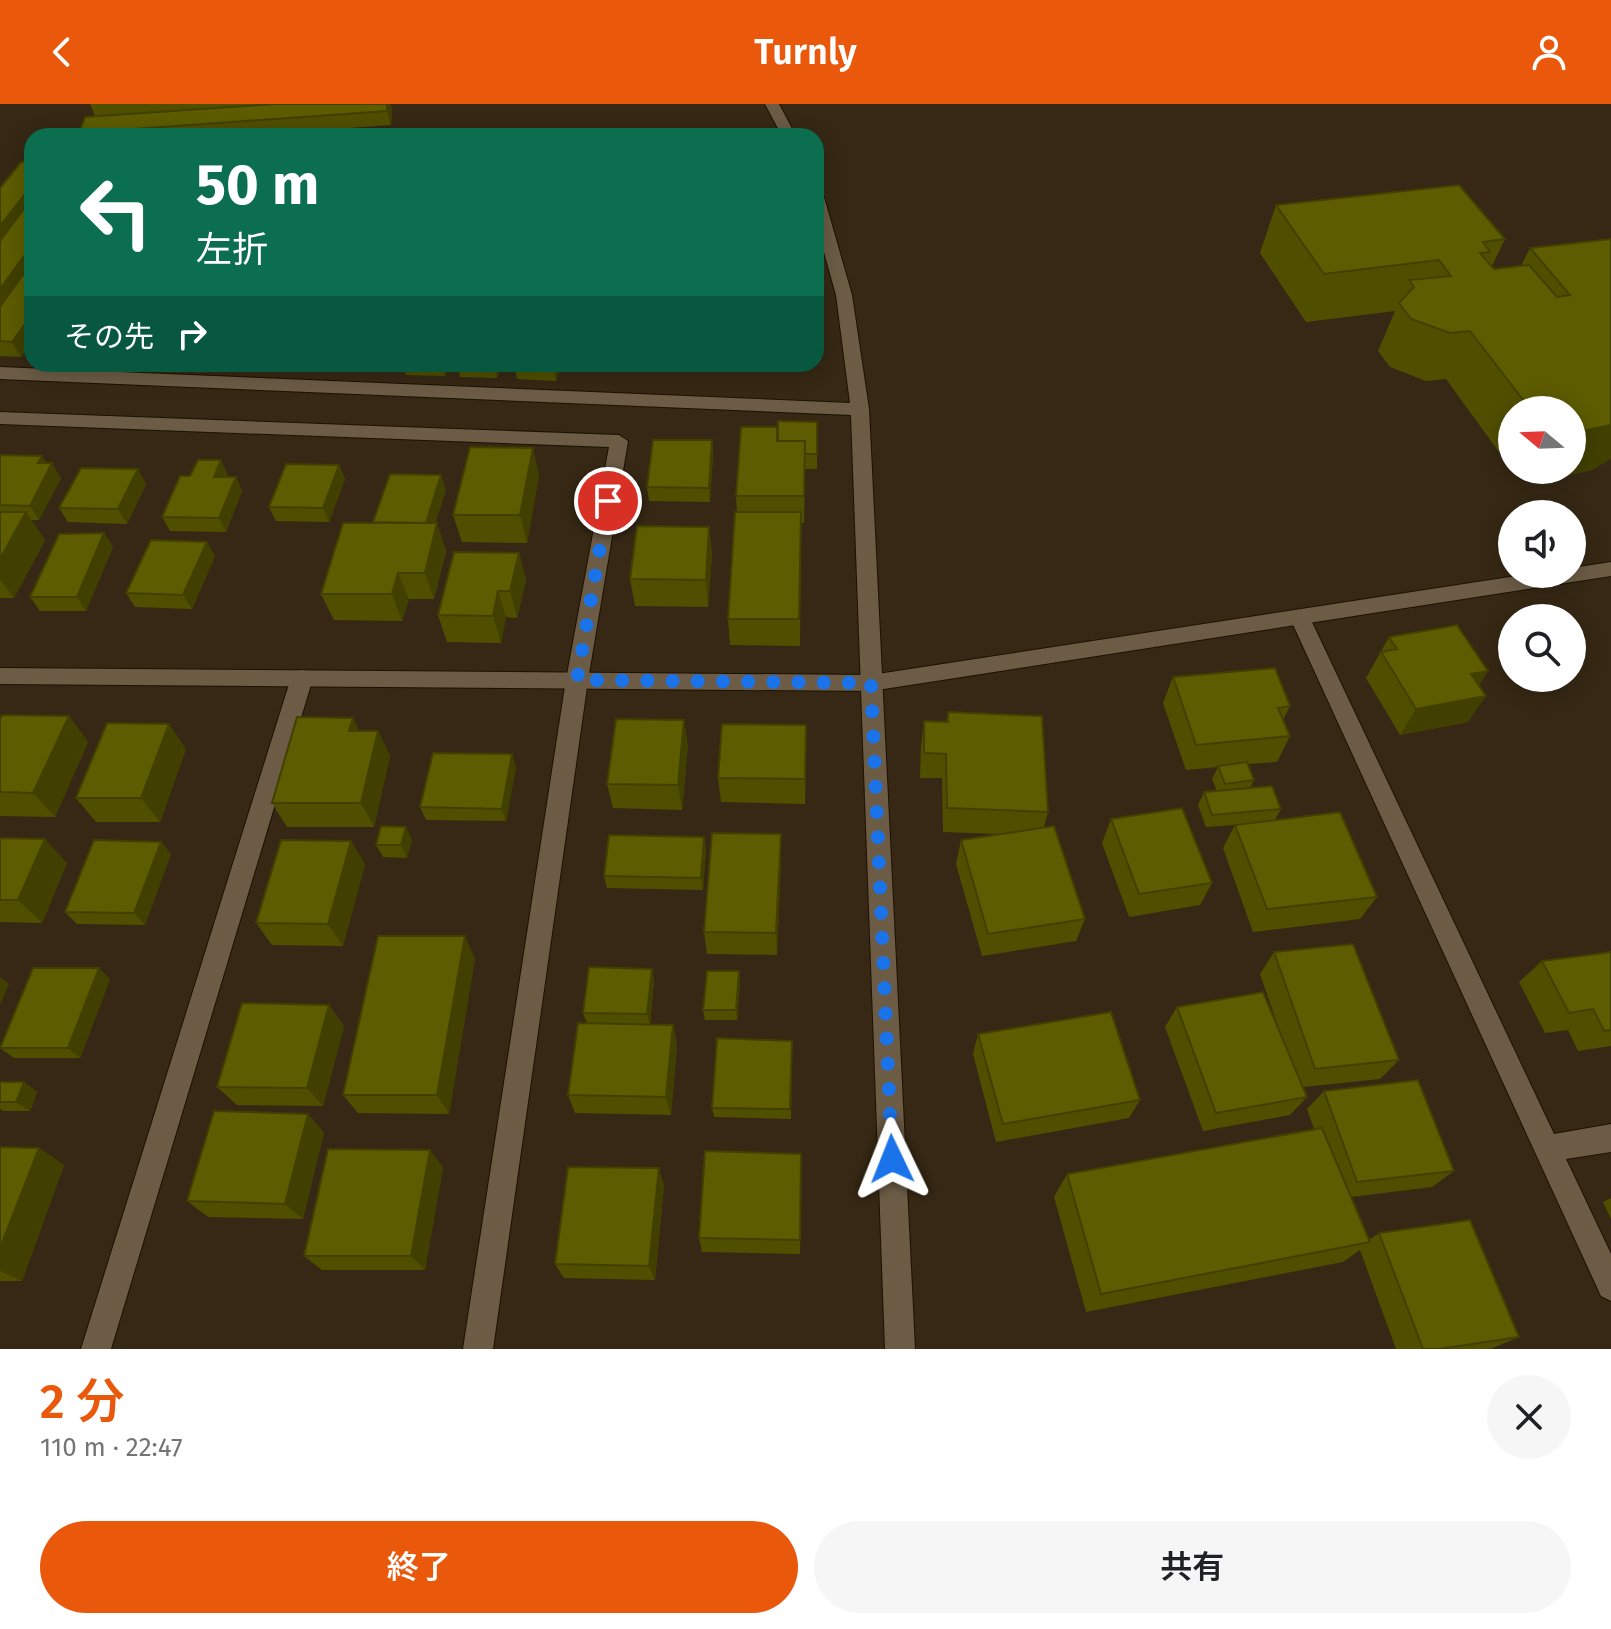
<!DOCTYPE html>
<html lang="ja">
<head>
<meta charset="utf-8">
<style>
	body { margin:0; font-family:"Fira Sans","Noto Sans JP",sans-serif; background:#f6f6f6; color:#202124; height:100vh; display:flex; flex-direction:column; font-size:30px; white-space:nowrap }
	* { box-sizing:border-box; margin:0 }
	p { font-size:26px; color:#757577 }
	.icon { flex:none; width:44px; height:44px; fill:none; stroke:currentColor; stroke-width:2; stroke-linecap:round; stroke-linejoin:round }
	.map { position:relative; height:1245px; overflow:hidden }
	.sheet { display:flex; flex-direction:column; background:#fff; flex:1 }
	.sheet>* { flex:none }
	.top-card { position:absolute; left:24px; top:24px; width:800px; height:244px; border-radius:24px; box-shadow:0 4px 20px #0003; background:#0b6e4f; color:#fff; overflow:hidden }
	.needle { width:52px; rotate:289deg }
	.fabs { position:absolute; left:1498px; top:292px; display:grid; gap:16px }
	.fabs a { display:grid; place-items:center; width:88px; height:88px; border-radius:50%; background:#fff; box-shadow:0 4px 20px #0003; font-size:40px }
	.pin { position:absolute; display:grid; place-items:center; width:68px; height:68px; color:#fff; margin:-34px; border:4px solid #fff; border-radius:50%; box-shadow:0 2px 8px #0007 }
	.me { position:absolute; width:88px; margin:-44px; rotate:358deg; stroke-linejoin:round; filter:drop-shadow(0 0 6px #0008) }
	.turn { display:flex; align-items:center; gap:28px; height:168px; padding:0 40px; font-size:36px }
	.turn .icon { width:104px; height:104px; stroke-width:2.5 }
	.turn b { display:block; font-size:56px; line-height:68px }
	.then { display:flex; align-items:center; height:76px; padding:0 40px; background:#0003; gap:16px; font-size:30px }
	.round { display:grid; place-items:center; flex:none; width:84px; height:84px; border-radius:42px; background:#f6f6f6 }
	.head { display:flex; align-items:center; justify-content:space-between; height:136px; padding:0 40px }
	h1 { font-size:48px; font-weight:600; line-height:60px; color:#ea580c }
	.primary-button { display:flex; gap:16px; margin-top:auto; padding:16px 40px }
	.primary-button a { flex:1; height:92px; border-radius:48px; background:#ea580c; color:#fff; font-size:32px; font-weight:600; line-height:92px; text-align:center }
	.primary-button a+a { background:#f6f6f6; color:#202124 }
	header { display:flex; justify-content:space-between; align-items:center; height:104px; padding:0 40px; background:#ea580c; color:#fff; font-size:36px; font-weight:600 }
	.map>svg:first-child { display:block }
</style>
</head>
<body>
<header><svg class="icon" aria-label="back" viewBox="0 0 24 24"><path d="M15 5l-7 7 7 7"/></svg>Turnly<svg class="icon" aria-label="person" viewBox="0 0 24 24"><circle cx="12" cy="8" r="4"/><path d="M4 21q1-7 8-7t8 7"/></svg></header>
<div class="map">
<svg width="1611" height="1245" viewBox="0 0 1611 1245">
	<rect width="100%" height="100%" fill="#362814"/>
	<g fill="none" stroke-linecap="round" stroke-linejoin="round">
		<defs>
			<path id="minor" d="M765,0H779L796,32H782Z
				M816,88L824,93L852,191L869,305L915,1245H885L851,311L0,275V263L850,299L836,191L816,120Z
				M0,308L619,331L628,337L588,576L493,1245H463L566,576L609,343L0,320Z
				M1300,506L1307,508L1310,514L1554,1030L1611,1020V1048L1566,1055L1611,1150V1197L1601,1192L1290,514L1293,508Z
				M302,566L310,568L313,574L111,1245H81L291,574L294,568Z"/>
			<path id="tertiary" d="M1611,458V472L871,587L0,580V564L871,571L1530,470H1572V464Z"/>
		</defs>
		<use href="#minor" stroke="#1d1100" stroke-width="2"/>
		<use href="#tertiary" stroke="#1d1100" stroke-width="2"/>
		<use href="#minor" fill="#6c5c46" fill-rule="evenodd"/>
		<use href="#tertiary" fill="#6c5c46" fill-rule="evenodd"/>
	</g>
	<path fill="#504f00" d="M90,0H390L392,6L391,21L240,32H80L79,29L95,12Z
		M32,58V246L29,241L21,253L0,252V84Z
		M1276,101L1505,135L1492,162L1494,165L1521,162L1530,144L1611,135L1592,366L1535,378L1526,366H1572V306H1512V366L1446,275L1426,277L1390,263L1378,247L1395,207L1306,218L1260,149Z
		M242,260H281L280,262L243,261Z
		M297,260H339L337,264L298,262Z
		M349,260H388L386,263L350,262Z
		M403,260H449L445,272L406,271Z
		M457,260H502L497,274L460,273Z
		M514,260H561L556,277L517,275Z
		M817,318V365H805L804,419H801L800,542L730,541L728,515L737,408L736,392L777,323Z
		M712,336L713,350L710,398L649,397L647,383Z
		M0,352L47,359L61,374L39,416H31L45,436L14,494H0Z
		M339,361L345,375L329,418L276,417L269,403Z
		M228,371L227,373H236L242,387L226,428L170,427L162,413Z
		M539,371L527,439L462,438L453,411Z
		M146,380L127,420L68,418L59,404Z
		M446,386L435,419L446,447L434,495H409L402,517L334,516L321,490L373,419Z
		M709,423L712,450L708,503L635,502L630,475Z
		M104,429L113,443L86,507H40L30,493Z
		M519,449L526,476L517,514L506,513L501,539L447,538L438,511Z
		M215,452L192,505L135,503L126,489Z
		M1389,533L1488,567L1479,581L1468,618L1400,631L1366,574Z
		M1173,573L1290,602L1283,616L1290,632L1277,658L1248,660L1254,676L1250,684L1281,705L1275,716L1377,793L1360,815L1253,828L1223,744L1235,721L1206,723L1198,701L1204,688L1217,687L1212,675L1218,663L1186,666L1163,599Z
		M948,608L1048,708L1044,723L1085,815L1076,837L982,852L956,760L961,736L1000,730L943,728L942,674H920L921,642L924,617L946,618Z
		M69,612L88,638L55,713L0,712V615Z
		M353,614L359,627H378L390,652L374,723H287L272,699Z
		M688,641L682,706L613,704L607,680Z
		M186,645L160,718H96L76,694Z
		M806,646L805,700L721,698L718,674Z
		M516,663L506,717L426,716L420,703Z
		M1111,715L1212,779L1200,801L1129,813L1102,739Z
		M781,730V754L777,851L707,850L704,828Z
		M704,733L706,745L703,786L607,784L604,772Z
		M0,734L67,759L42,819L0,818Z
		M412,736L407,754L383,753L376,741Z
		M161,738L171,750L145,821L77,820L65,808Z
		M365,760L343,842L272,841L256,819Z
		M1274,848L1399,956L1380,975L1303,983L1307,993L1290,1011L1203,1027L1165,923L1177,903L1278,922L1260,870Z
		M1611,848V942L1578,947L1568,926L1545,929L1519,878L1542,857Z
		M475,854L449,1010L358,1009L343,991Z
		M110,875L80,954H14L0,944Z
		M654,876L650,921H673L677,941L671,1011L575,1009L568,991L587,919L583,909Z
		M740,878L737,916H705L703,906Z
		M329,901L344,922L323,1002L237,1001L217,983Z
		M978,930L1140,996L1129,1014L996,1038L973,950Z
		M792,947L791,1015L714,1013L712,1004Z
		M0,978H24L37,988L30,1007H3L0,1005Z
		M1324,987L1454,1067L1432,1083L1351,1093L1369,1136L1379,1129L1519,1233L1493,1244L1488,1245H1396L1360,1146L1343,1158L1086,1208L1054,1093L1067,1070L1314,1025L1307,1005Z
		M324,1028L303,1115L208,1113L187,1097Z
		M0,1043L39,1044L64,1061L22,1177H0Z
		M801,1050L800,1150L702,1148L699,1134Z
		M443,1063L425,1166H322L304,1152Z
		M664,1081L655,1176L564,1174L555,1160Z
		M1611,1094V1115L1603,1098Z"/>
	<path fill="#414000" d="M387,0H390L392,6L391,21L387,7Z
		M32,81V105L0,148V122Z
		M32,141V167L0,212V185Z
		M32,210V237H27L29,241L21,253L12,238Z
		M441,260H449L445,272Z
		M494,260H502L497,274Z
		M554,260H561L556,277L553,262Z
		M1611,321V355L1592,366L1535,378L1543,366H1572V329Z
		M712,336L713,350L710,398L709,384Z
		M533,344L539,371L527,439L520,411Z
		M42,352L50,364L52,359L61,374L39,416L30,402L38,359Z
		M221,356L228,371L222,387L214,373Z
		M339,361L345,375L329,418L323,404Z
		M138,365L146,380L127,420L118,405Z
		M441,371L446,386L431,434L426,420Z
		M236,373L242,387L226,428L219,414Z
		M26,408L45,436L14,494L0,476V455Z
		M437,419L446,447L434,495L425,469Z
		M709,423L712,450L708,503L706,476Z
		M104,429L113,443L86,507L77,493Z
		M207,438L215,452L192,505L183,491Z
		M519,449L526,476L517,514L510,487Z
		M398,469L409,495L402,517L392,490Z
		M498,487L506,513L501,539L493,512Z
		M1488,567L1470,593L1471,570Z
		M1486,592L1468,618L1400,631L1416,605Z
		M69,612L88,638L55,713L33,689Z
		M353,614L365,639L349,627Z
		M684,616L688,641L682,706L678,681Z
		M169,620L186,645L160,718L141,694Z
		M378,627L390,652L374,723L361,699Z
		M512,650L516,663L506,717L502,705Z
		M406,723L412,736L407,754L401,741Z
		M781,730V754L777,851L776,829Z
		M704,733L706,745L703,786L701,774Z
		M45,735L67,759L42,819L18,796Z
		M351,737L365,760L343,842L328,820Z
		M161,738L171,750L145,821L134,809Z
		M465,832L475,854L449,1010L437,991Z
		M99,864L110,875L80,954L68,944Z
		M652,865L654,876L650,921L647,910Z
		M739,867L740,878L737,916L736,906Z
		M0,873L9,880L0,901Z
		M329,901L344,922L323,1002L307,984Z
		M673,921L677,941L671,1011L666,993Z
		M24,978L37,988L30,1007L16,998Z
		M308,1010L324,1028L303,1115L285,1100Z
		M39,1044L64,1061L22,1177L0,1167V1144Z
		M430,1046L443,1063L425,1166L411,1152Z
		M659,1064L664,1081L655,1176L649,1162Z"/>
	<path fill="#5d5c00" stroke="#414000" stroke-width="2" d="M274,0H387V7L79,29L85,13Z
		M537,26L568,27L567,32H535Z
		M589,28L622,29L621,32H588Z
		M488,30L521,32H487Z
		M21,58H32V81L0,122V84Z
		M1459,81L1505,135L1483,138L1490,148L1480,149L1494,165L1529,161L1557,193L1570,191L1530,144L1611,135V321L1572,329V306H1531L1470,227L1450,229L1411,215L1399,199L1414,183L1409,176L1451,172L1439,156L1324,170L1276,101Z
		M32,94V141L0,185V137Z
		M32,158V210L12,238L0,237V203Z
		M32,230V238L27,237Z
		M514,260H554L553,262Z
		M778,317L817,318V350H805V337H778Z
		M741,323H777V337H805L804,392H736Z
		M653,336H712L709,384L647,383Z
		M470,343L533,344L520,411H453Z
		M0,351L42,352L38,359H52L30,402L0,401Z
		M198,356H221L214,373H236L219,414L162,413L180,372H190Z
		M286,360L339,361L323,404L269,403Z
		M81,364L138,365L118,405L59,404Z
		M390,370L441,371L426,419L373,418Z
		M0,408H26L0,455Z
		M735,408H801L799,515H728Z
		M343,419H437L425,469H398L392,490H321Z
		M637,422L709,423L706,476L630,475Z
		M104,429L77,493H30L59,430Z
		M151,436L207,438L183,491L126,489Z
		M454,448L519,449L510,487H498L493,512L438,511Z
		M1457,521L1488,567L1471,570L1486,592L1416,605L1381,548L1397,545L1389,533Z
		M1275,564L1290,602L1278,604L1290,632L1196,641L1173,573Z
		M948,608L1042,612L1048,708L947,704L946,650L924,649V617L948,618Z
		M2,611L69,612L33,689L0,688V615Z
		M297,613L353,614L349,627H378L361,699H272Z
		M616,615L684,616L678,681L607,680Z
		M107,619L169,620L141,694H76Z
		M722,620L806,621L805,675L718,674Z
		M433,649L512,650L502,705L420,703Z
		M1247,658L1254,676L1225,680L1218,662Z
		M1272,682L1281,705L1212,711L1204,688Z
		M1182,704L1212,779L1139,790L1111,715Z
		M1340,708L1377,793L1267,805L1235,721Z
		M381,722L406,723L401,741H376Z
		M1054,722L1085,815L988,830L961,736Z
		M712,729L781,730L776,829L704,828Z
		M609,731L704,733L701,774L604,772Z
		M0,734L45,735L18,796H0Z
		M94,736L161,738L134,809L65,808Z
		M281,736L351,737L328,820L256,819Z
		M378,832H465L437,991H343Z
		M1353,840L1399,956L1315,965L1274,848Z
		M1611,848V926L1604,927L1593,905L1569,909L1542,857Z
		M589,863L652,865L647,910L583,909Z
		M33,864H99L68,944H0Z
		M707,867H739L736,906H703Z
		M1263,888L1307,993L1216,1009L1177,903Z
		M242,899L329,901L307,984L217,983Z
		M1111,908L1140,996L1003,1020L978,930Z
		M578,919L673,921L666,993L568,991Z
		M717,934L792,937L790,1005L712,1004Z
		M1418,976L1454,1067L1357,1078L1324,987Z
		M0,978H24L16,998H0Z
		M214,1007L308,1010L285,1100L187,1097Z
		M1322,1024L1370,1138L1101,1190L1067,1070Z
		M0,1043L39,1044L0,1144Z
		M328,1045L430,1046L411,1152H304Z
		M705,1047L801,1050L800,1136L699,1134Z
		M568,1063L659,1064L649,1162L555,1160Z
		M1470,1116L1519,1233L1439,1245H1423L1379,1129Z"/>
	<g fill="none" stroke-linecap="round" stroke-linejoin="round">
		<path stroke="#1a73e8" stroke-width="14" stroke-dasharray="0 25.2" d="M608,397L577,576L871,579L892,1055"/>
	</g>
</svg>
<div class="fabs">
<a><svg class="needle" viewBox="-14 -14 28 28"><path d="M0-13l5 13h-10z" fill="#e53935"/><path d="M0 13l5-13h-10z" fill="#757577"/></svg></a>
<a><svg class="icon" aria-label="sound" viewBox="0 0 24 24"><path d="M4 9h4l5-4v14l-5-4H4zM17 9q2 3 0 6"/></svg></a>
<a><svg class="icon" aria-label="search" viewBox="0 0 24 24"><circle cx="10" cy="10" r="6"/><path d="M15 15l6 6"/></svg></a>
</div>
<div class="pin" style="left:608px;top:397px;background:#d93025"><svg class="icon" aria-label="arrive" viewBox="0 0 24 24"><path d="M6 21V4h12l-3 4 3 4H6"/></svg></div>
<svg class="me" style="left:892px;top:1055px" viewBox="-20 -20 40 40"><path d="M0-17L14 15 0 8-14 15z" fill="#1a73e8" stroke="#fff" stroke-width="4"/></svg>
<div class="top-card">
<div class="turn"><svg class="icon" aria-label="left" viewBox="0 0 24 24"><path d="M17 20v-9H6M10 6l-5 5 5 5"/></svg><div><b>50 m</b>左折</div></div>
<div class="then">その先<svg class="icon" aria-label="right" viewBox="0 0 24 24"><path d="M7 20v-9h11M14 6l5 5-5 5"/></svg></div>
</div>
</div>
<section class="sheet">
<div class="head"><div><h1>2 分</h1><p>110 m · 22:47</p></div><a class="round"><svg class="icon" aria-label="close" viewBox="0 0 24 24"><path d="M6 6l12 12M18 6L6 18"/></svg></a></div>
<div class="primary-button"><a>終了</a><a>共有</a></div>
</section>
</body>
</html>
